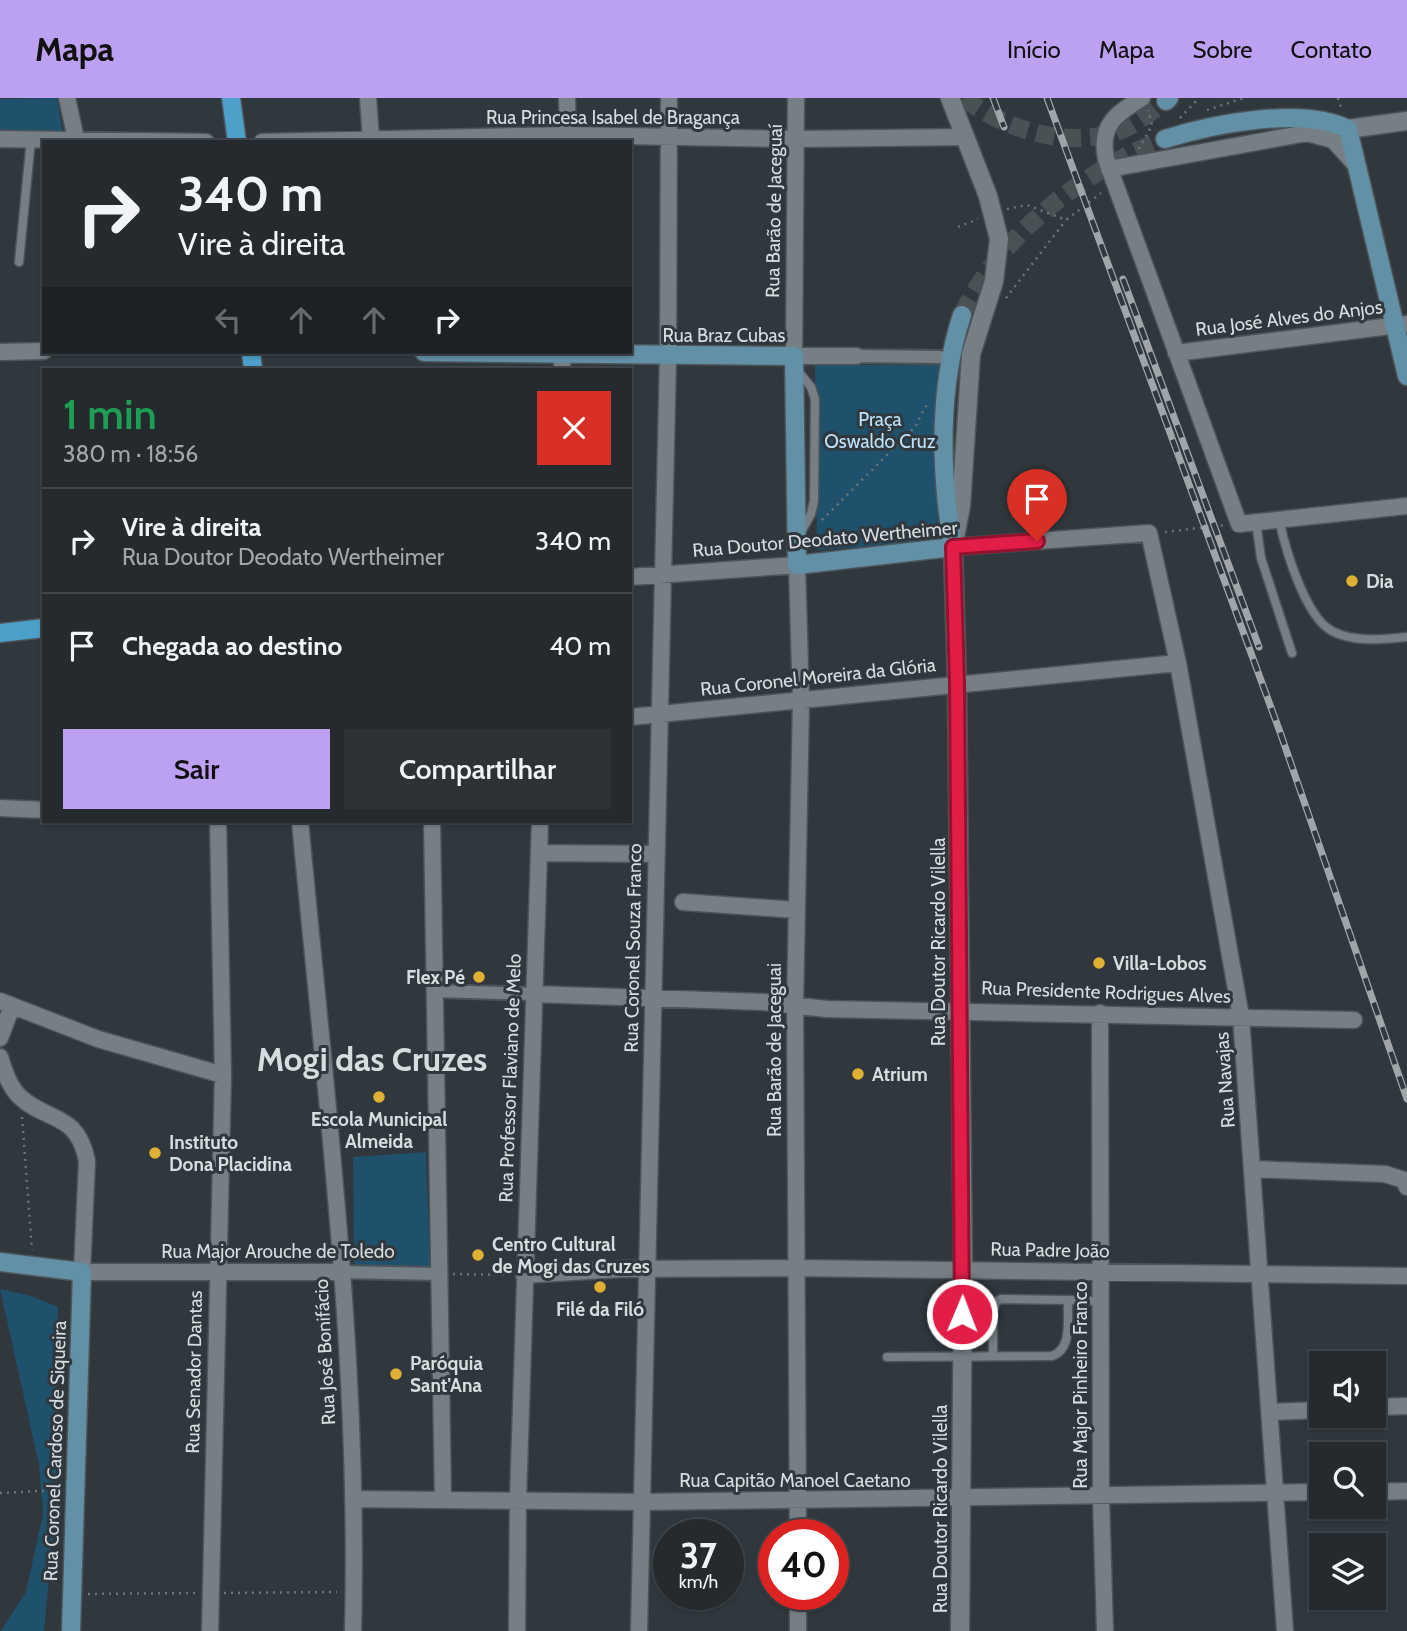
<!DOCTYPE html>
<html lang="pt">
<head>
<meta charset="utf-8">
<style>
	body { margin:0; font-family:Cabin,sans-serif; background:#2c3236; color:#f1f3f6; height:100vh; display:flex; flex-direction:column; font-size:26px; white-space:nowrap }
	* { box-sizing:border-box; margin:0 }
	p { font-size:23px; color:#a3a7aa }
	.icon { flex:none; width:38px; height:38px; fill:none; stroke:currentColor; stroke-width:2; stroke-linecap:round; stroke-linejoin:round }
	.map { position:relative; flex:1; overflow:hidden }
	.panel { position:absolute; left:42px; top:270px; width:590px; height:455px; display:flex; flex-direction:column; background:#242a2e; border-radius:0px; box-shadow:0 2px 5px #0004,0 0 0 2px #41464a }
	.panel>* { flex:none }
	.guide { position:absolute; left:42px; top:42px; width:590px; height:214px; border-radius:0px; box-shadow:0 2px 5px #0004,0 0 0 2px #41464a; background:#242a2e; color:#f1f3f6; overflow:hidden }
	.fabs { position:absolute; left:1309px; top:1253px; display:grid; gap:14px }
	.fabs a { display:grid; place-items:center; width:77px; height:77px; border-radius:0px; background:#242a2e; box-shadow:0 2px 5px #0004,0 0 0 2px #41464a; font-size:35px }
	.speed { position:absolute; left:653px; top:1421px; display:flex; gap:14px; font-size:35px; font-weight:700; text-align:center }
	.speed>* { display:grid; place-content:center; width:91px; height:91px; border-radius:50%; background:#242a2e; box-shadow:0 2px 5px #0004,0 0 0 2px #41464a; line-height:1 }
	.speed small { font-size:18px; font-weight:400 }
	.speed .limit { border:10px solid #d22; background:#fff; color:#111 }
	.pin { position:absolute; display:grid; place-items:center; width:60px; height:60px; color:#fff; margin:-72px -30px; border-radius:50% 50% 50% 0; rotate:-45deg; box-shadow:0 0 7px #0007 }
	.pin .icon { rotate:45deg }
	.me { position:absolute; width:77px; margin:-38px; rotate:1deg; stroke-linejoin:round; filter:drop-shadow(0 0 5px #0008) }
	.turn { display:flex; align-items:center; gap:24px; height:147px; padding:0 21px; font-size:32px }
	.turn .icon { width:91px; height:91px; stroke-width:2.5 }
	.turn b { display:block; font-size:49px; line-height:60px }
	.lanes { display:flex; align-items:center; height:66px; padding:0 21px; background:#0003; justify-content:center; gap:35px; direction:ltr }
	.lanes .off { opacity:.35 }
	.round { display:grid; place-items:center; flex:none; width:74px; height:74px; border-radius:0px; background:#2c3236 }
	.summary { display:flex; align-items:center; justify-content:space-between; height:119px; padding:0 21px }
	h1 { font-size:42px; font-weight:600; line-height:52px; color:#1e9e55 }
	.button { display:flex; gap:14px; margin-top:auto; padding:14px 21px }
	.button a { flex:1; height:80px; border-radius:0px; background:#bca0f2; color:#111; font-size:28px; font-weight:600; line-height:80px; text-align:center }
	.button a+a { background:#2c3236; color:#f1f3f6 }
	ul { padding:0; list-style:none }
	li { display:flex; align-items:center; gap:21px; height:105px; padding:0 21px; border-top:2px solid #41464a }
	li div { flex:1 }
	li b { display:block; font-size:26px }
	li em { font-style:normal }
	header { display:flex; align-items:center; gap:42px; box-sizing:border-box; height:98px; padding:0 35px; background:#bca0f2; color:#111 }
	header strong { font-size:33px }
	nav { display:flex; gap:38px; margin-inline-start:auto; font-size:24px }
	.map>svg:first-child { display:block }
</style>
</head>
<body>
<header>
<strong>Mapa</strong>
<nav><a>Início</a><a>Mapa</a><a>Sobre</a><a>Contato</a></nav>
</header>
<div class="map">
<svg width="1407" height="1533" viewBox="0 0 1407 1533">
	<rect width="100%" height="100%" fill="#30383d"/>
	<path fill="#1f506c" d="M57,0L63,36H0V1Z
		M815,267H947L940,418L931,444L817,452Z
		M426,1054L430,1170L354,1169L353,1059Z
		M0,1191L31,1198L58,1209L57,1398L44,1533H1L26,1494L43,1416L39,1367Z"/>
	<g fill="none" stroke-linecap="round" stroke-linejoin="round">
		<path stroke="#495155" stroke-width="18" stroke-dasharray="18 9" stroke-linecap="butt" d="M964,0C1005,32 1070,52 1121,32C1138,26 1151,13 1166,3
			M962,217C998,139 1085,71 1165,41"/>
		<defs>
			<path id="service" d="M19,164L31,41
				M798,273L811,289L815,301L814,403L811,416L801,434
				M1279,421C1285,450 1305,519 1332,533C1355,545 1382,541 1407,539
				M1256,424L1261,460L1292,555
				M993,1258V1213L996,1204L1001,1201L1068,1202
				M887,1259L1052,1258C1073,1251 1067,1220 1068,1202L1100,1203"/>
			<path id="pedestrian" d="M856,258L940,259
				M437,893L533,896
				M342,1174L439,1176"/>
			<path id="minor" d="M67,0L76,41
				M368,0L371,41
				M567,0L568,44
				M796,0L794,258H856
				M1142,0C1116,16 1099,27 1106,61L1239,426L1407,408
				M0,41L206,44
				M262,44L568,37L796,41L965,39
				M1109,71L1307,35L1333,42L1355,66
				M0,254L44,253
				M1176,255L1407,226
				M562,271L563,254
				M953,449L1149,435L1178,565L1241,919L1285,1533
				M630,479L797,467L801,604L795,908L798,1437
				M630,619L1178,565
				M0,710L44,712
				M300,723C325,992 360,1263 353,1533
				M432,723L443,1402
				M539,755L655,756
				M683,804L796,812
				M533,896L763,904L827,911L1354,922
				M0,903L98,941L223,977
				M1100,915L1101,1400L1105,1533
				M0,940L12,908
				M0,959C4,972 9,988 19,998C47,1025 77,1013 87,1063L82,1174H342
				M1253,1071L1385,1076L1404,1082L1407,1089
				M524,1177L621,1171L796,1170L1407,1178
				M1374,1309L1407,1308
				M1270,1314L1321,1312
				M1374,1394L1407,1393
				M353,1401L642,1404L1321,1394
				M798,1496V1533
				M210,1533L223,977L218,723
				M517,1533L518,1402L540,723
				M639,1533L668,258L669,0"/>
			<path id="tertiary" d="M950,0L988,98L999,141L994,183L971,256L961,408L953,449L957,585L963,1171L960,1533
				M1348,31L1407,23"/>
			<path id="secondary" d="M1166,3L1169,0
				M1165,41C1213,26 1302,8 1348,31L1407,278
				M424,254L794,258L797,467L953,449C940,375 938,290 962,217
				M0,1164L82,1174L71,1533"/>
			<path id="primary" d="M231,0L237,44
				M251,254L253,271
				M0,535L44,530"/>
		</defs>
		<use href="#service" stroke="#4d5458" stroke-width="11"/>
		<use href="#pedestrian" stroke="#4d5458" stroke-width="16"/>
		<use href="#minor" stroke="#4d5458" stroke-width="19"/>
		<use href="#tertiary" stroke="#4d5458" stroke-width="21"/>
		<use href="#secondary" stroke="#4d5458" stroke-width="21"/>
		<use href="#primary" stroke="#4d5458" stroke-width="21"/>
		<path stroke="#6d7478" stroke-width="2.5" stroke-dasharray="2 5" stroke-linecap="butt" d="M1338,0L1341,10
			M1207,12L1244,0
			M1180,20L1199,0
			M1139,51L1152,27L1148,12
			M1007,111L1027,107L1066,122L1101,95
			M958,129L978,121
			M1006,200L1066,122
			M822,422L915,329L927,306
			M1165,434L1225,427
			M22,1019L32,1152
			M453,1176L510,1177
			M0,1395L59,1392
			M224,1495L337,1494
			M88,1496L197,1495"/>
		<use href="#service" stroke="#757f85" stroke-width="8"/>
		<use href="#pedestrian" stroke="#757f85" stroke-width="12"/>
		<use href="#minor" stroke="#757f85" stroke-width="16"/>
		<use href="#tertiary" stroke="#757f85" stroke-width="18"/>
		<use href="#secondary" stroke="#6190a7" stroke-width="18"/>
		<use href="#primary" stroke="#4da0c9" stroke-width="18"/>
		<defs>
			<path id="rail" d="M993,0L1004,29
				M1047,0L1280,634L1407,1001
				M1123,181L1259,549"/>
		</defs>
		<use href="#rail" stroke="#9fa5a8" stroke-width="7"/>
		<use href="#rail" stroke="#30383d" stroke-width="4.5" stroke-dasharray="13" stroke-linecap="butt"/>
	</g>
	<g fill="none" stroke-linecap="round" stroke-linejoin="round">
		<defs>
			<path id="route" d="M962,1216L957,585L953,449L1037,443"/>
		</defs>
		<use href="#route" stroke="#92132f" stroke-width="18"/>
		<use href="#route" stroke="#e11d48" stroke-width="12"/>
	</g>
	<g fill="#e0b034" stroke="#30383d" stroke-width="2.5">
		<circle cx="1352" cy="483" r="7"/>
		<circle cx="1099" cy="865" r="7"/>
		<circle cx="479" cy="879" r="7"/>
		<circle cx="858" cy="976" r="7"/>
		<circle cx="379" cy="999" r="7"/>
		<circle cx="155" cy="1055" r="7"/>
		<circle cx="478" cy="1157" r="7"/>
		<circle cx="600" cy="1189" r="7"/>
		<circle cx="396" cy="1276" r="7"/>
	</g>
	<g text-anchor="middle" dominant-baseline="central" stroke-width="6" stroke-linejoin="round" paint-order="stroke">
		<g font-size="19" fill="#d7dcdf" stroke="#30383d">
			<text x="613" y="19">Rua Princesa Isabel de Bragança</text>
			<text transform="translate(774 113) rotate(-89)">Rua Barão de Jaceguaí</text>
			<text transform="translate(1289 220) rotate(-7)">Rua José Alves do Anjos</text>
			<text x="724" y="237">Rua Braz Cubas</text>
			<text transform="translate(825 441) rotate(-5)">Rua Doutor Deodato Wertheimer</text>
			<text transform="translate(818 579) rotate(-6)">Rua Coronel Moreira da Glória</text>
			<text transform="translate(938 844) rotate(-90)">Rua Doutor Ricardo Vilella</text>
			<text transform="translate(633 850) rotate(-89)">Rua Coronel Souza Franco</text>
			<text transform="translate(1106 894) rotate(2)">Rua Presidente Rodrigues Alves</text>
			<text transform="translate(774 952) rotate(-90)">Rua Barão de Jaceguai</text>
			<text transform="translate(510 980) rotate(-88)">Rua Professor Flaviano de Melo</text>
			<text transform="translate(1225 982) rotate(-94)">Rua Navajas</text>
			<text transform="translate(1050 1152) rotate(1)">Rua Padre João</text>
			<text x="278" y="1153">Rua Major Arouche de Toledo</text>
			<text transform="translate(325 1254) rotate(-93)">Rua José Bonifácio</text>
			<text transform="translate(194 1274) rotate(-89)">Rua Senador Dantas</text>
			<text transform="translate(1080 1287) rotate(-90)">Rua Major Pinheiro Franco</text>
			<text transform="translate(55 1353) rotate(-88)">Rua Coronel Cardoso de Siqueira</text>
			<text x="795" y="1382">Rua Capitão Manoel Caetano</text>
			<text transform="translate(940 1411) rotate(-90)">Rua Doutor Ricardo Vilella</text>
		</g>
		<g font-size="19" fill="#bbe2fa" stroke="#30383d">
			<text x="880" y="321">Praça<tspan x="880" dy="22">Oswaldo Cruz</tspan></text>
		</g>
		<g font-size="19" font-weight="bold" fill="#d7dcdf" stroke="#30383d" text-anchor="start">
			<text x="1366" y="483">Dia</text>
			<text x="1113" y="865">Villa-Lobos</text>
			<text x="465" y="879" text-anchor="end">Flex Pé</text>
			<text x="872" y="976">Atrium</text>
			<text x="379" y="1021" text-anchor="middle">Escola Municipal<tspan x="379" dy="22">Almeida</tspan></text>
			<text x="169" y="1044">Instituto<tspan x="169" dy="22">Dona Placidina</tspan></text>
			<text x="492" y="1146">Centro Cultural<tspan x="492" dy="22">de Mogi das Cruzes</tspan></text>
			<text x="600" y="1211" text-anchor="middle">Filé da Filó</text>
			<text x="410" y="1265">Paróquia<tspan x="410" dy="22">Sant'Ana</tspan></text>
		</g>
		<g font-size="33" font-weight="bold" fill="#d7dcdf" stroke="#30383d">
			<text x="372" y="961">Mogi das Cruzes</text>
		</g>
	</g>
</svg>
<div class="fabs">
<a><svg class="icon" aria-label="sound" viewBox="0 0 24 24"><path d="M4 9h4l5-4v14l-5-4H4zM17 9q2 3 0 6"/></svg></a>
<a><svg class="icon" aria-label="search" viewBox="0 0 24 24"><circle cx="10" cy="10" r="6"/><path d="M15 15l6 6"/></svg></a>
<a><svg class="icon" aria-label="layers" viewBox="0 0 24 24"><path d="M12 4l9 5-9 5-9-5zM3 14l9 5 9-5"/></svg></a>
</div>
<div class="speed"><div>37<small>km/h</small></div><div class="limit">40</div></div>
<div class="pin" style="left:1037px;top:443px;background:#d93025"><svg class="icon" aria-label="arrive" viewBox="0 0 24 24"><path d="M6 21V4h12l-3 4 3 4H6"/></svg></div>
<svg class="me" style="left:962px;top:1216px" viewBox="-20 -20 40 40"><circle r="17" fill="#e11d48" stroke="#fff" stroke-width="3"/><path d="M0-11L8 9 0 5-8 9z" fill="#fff"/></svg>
<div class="guide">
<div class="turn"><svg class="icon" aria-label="right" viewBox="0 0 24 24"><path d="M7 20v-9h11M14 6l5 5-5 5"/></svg><div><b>340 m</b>Vire à direita</div></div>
<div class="lanes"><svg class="icon off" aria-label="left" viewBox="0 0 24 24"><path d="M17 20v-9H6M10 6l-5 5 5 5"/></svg><svg class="icon off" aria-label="ahead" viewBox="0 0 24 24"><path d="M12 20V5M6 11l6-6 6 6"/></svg><svg class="icon off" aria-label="ahead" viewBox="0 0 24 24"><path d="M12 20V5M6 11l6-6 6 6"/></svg><svg class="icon" aria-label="right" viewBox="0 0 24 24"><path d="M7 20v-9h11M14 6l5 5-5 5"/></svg></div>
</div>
<section class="panel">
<div class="summary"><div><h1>1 min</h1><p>380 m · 18:56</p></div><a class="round" style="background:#d93025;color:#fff"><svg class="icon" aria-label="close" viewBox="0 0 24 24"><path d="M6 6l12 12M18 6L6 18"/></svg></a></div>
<ul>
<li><svg class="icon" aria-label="right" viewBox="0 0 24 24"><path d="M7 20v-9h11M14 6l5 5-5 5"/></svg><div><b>Vire à direita</b><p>Rua Doutor Deodato Wertheimer</p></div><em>340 m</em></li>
<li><svg class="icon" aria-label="arrive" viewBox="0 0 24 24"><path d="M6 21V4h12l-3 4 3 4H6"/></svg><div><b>Chegada ao destino</b></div><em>40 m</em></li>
</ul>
<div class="button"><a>Sair</a><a>Compartilhar</a></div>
</section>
</div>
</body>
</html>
